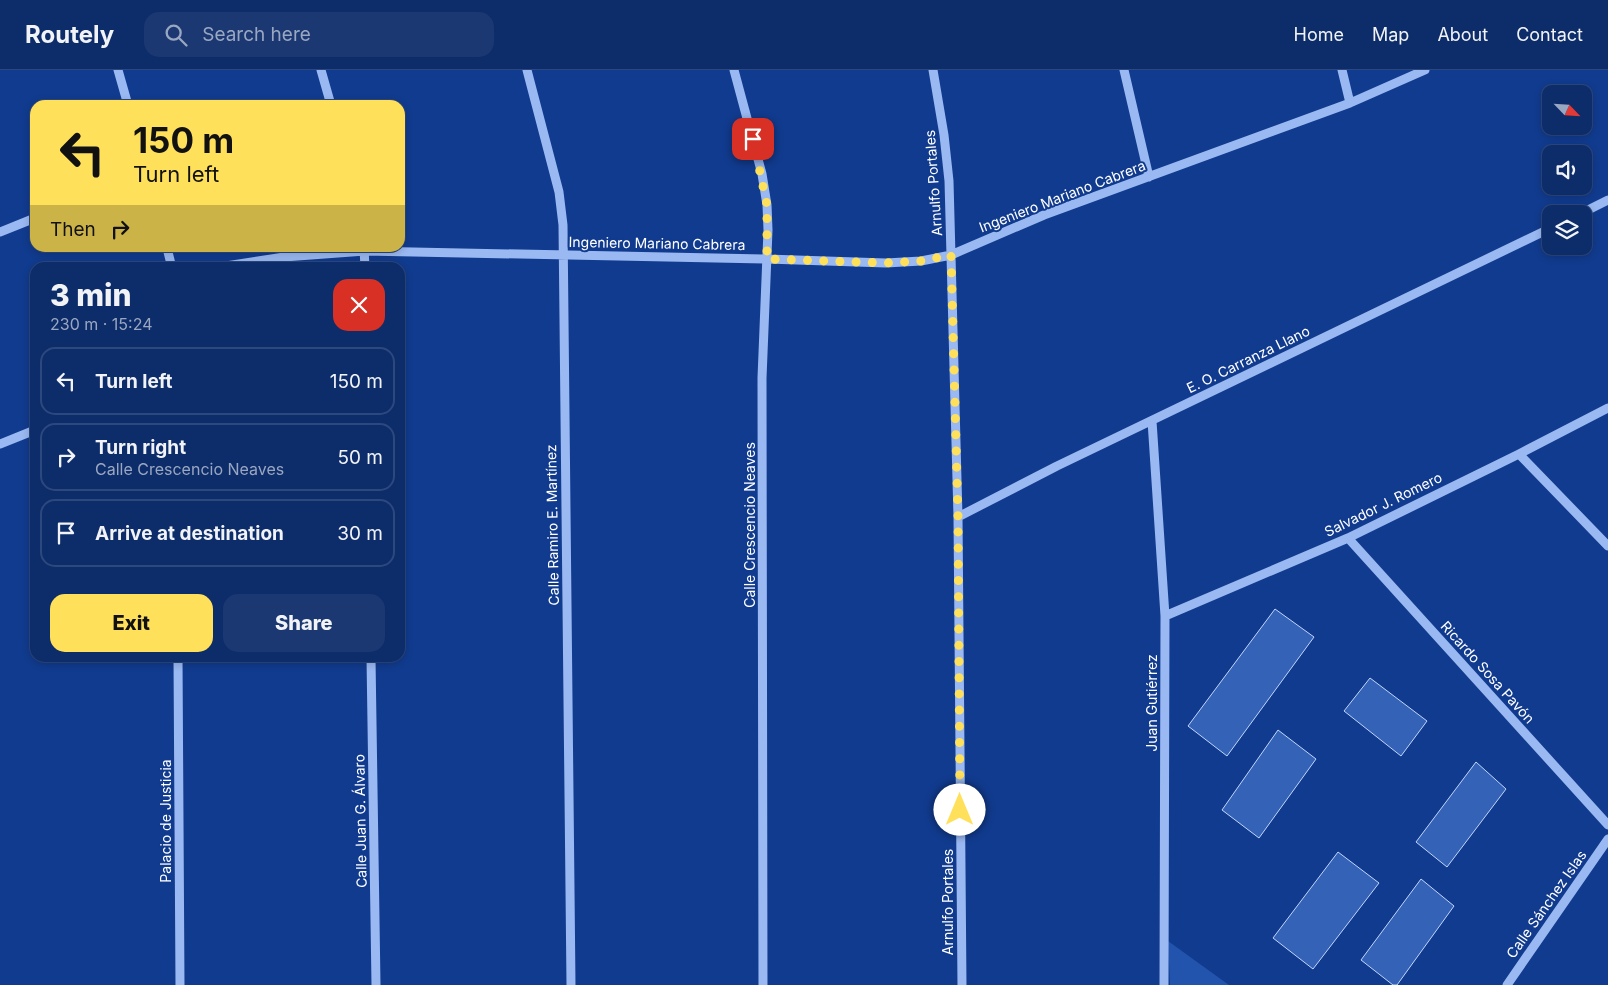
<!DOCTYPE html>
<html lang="en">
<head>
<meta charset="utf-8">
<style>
	body { margin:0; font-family:Inter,sans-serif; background:#1b3872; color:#f1f3f6; height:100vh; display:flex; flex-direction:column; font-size:19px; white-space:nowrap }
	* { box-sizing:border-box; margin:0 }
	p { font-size:16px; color:#9aa7c1 }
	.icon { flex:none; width:28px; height:28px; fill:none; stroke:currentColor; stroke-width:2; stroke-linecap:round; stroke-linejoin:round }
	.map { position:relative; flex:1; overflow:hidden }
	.panel { position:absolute; left:30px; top:192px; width:375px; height:400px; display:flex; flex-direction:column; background:#0d2c6a; border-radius:15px; box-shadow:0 2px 8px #0003,0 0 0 1px #2d487e }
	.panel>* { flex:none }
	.top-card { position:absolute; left:30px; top:30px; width:375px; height:152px; border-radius:15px; box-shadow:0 2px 8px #0003,0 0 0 1px #2d487e; background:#ffe05b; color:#111; overflow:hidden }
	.needle { width:32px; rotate:115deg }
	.buttons { position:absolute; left:1542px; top:15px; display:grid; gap:10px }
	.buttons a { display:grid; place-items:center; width:50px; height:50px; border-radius:10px; background:#0d2c6a; box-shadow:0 2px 8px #0003,0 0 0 1px #2d487e; font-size:25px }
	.pin { position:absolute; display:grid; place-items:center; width:42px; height:42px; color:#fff; margin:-21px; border-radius:10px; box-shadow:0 2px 8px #0006 }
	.me { position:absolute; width:55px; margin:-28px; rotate:0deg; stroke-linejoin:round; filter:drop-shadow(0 0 4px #0008) }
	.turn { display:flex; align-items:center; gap:18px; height:105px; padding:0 20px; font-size:22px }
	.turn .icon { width:65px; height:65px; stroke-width:2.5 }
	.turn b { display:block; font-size:35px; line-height:42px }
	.then { display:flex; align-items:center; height:48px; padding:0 20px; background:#0003; gap:10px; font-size:19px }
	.round { display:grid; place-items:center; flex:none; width:52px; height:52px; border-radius:15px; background:#1b3872 }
	.headline { display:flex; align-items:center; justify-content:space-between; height:85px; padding:0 20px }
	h1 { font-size:30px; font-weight:800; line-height:38px }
	.primary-button { display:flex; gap:10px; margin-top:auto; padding:10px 20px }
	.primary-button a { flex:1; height:58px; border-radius:15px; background:#ffe05b; color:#111; font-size:20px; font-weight:800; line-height:58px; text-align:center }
	.primary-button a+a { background:#1b3872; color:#f1f3f6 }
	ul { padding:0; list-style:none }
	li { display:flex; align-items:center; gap:15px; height:68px; margin:0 10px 8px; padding:0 10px; border:2px solid #2d487e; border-radius:15px }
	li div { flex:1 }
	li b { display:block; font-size:19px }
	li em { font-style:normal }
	header { display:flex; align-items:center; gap:30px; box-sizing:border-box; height:70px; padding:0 25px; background:#0d2c6a; border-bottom:1px solid #2d487e }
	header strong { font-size:24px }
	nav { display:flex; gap:28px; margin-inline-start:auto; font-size:18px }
	.search { width:350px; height:45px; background:#1b3872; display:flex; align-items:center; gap:12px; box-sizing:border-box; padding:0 18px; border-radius:15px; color:#9aa7c1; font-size:19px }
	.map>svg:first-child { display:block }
</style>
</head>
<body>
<header>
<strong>Routely</strong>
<div class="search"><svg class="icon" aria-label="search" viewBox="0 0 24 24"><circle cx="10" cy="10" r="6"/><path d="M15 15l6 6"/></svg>Search here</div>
<nav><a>Home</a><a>Map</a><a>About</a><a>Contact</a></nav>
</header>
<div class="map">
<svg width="1608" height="915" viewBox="0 0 1608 915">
	<rect width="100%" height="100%" fill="#113b8e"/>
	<path fill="#2253ad" d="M1168,871L1229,915H1170Z"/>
	<path fill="#3462b6" stroke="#c1d6fd" d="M1275,539L1314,567L1227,686L1188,656Z
		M1370,608L1427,651L1401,686L1344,641Z
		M1278,660L1316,689L1259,768L1222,740Z
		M1476,692L1506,719L1447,797L1416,772Z
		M1338,782L1379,813L1313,899L1273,868Z
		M1421,809L1454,836L1397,915H1393L1361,890Z"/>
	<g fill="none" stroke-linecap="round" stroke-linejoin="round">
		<path stroke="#9ab9f2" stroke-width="9" d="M118,0L128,35
			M321,0L331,35
			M527,0L559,122L563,155L571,915
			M734,0L762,104L767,135L768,160L762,308L763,915
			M933,0L944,65L949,111L958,447L962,915
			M1124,0L1149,107
			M1342,0L1350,33
			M1580,144L1608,130
			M0,162L35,148
			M167,178L172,198
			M364,178L365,198
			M213,198L284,187L365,181L767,189L886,193L921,191L951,185L1044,145L1350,33L1425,0
			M1152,351L1165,546L1164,915
			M0,374L35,360
			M1519,384L1608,476
			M958,447L1057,396L1551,158
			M1348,468L1608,755
			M1165,546L1348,468L1519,384L1608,338
			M178,588L180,915
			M371,588L376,915
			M1507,915L1608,769"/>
	</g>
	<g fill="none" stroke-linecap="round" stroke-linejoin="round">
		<path stroke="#ffe05b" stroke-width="9" stroke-dasharray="0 16.2" d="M753,69L767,135V189L886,193L921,191L951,185L958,447L960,740"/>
	</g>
	<g text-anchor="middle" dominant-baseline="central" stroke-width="4" stroke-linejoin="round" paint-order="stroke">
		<g font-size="14" fill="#fff" stroke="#113b8e">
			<text transform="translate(933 113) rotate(-94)">Arnulfo Portales</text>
			<text transform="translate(1062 126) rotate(-21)">Ingeniero Mariano Cabrera</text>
			<text transform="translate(657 173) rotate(1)">Ingeniero Mariano Cabrera</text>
			<text transform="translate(1248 289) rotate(-26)">E. O. Carranza Llano</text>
			<text transform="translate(1383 434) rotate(-26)">Salvador J. Romero</text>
			<text transform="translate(552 455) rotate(-91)">Calle Ramiro E. Martínez</text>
			<text transform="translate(749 455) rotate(-90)">Calle Crescencio Neaves</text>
			<text transform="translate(1488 602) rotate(48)">Ricardo Sosa Pavón</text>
			<text transform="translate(1151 633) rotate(-90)">Juan Gutiérrez</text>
			<text transform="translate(165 751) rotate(-90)">Palacio de Justicia</text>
			<text transform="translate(360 751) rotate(-91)">Calle Juan G. Álvaro</text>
			<text transform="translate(947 832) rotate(-90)">Arnulfo Portales</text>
			<text transform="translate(1546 834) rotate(-55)">Calle Sánchez Islas</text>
		</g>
	</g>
</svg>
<div class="buttons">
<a><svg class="needle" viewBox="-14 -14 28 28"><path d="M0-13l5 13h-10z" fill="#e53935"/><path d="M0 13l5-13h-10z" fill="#9aa7c1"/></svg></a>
<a><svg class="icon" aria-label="sound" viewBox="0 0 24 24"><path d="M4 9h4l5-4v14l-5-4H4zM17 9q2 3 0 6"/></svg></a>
<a><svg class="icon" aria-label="layers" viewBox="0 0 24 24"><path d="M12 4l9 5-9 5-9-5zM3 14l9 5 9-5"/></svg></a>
</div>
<div class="pin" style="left:753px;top:69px;background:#d93025"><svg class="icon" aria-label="arrive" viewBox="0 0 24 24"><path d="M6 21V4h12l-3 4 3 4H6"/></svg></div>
<svg class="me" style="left:960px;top:740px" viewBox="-20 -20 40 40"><circle r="19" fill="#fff"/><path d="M0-13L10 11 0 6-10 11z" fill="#ffe05b"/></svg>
<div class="top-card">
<div class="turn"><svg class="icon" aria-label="left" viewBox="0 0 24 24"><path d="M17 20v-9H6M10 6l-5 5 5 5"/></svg><div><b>150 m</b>Turn left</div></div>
<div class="then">Then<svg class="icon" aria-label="right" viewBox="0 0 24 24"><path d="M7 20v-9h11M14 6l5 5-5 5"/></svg></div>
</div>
<section class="panel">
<div class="headline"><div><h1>3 min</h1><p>230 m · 15:24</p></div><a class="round" style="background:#d93025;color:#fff"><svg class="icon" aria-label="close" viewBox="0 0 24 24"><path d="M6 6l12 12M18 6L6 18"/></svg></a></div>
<ul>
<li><svg class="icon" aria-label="left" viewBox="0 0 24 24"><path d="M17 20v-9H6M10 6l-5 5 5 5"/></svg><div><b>Turn left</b></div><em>150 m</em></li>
<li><svg class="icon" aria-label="right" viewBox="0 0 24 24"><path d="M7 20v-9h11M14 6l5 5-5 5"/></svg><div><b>Turn right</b><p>Calle Crescencio Neaves</p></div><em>50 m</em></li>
<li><svg class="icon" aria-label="arrive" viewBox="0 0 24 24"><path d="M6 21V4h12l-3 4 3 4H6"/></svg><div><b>Arrive at destination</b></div><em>30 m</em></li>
</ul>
<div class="primary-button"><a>Exit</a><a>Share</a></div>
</section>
</div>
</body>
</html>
